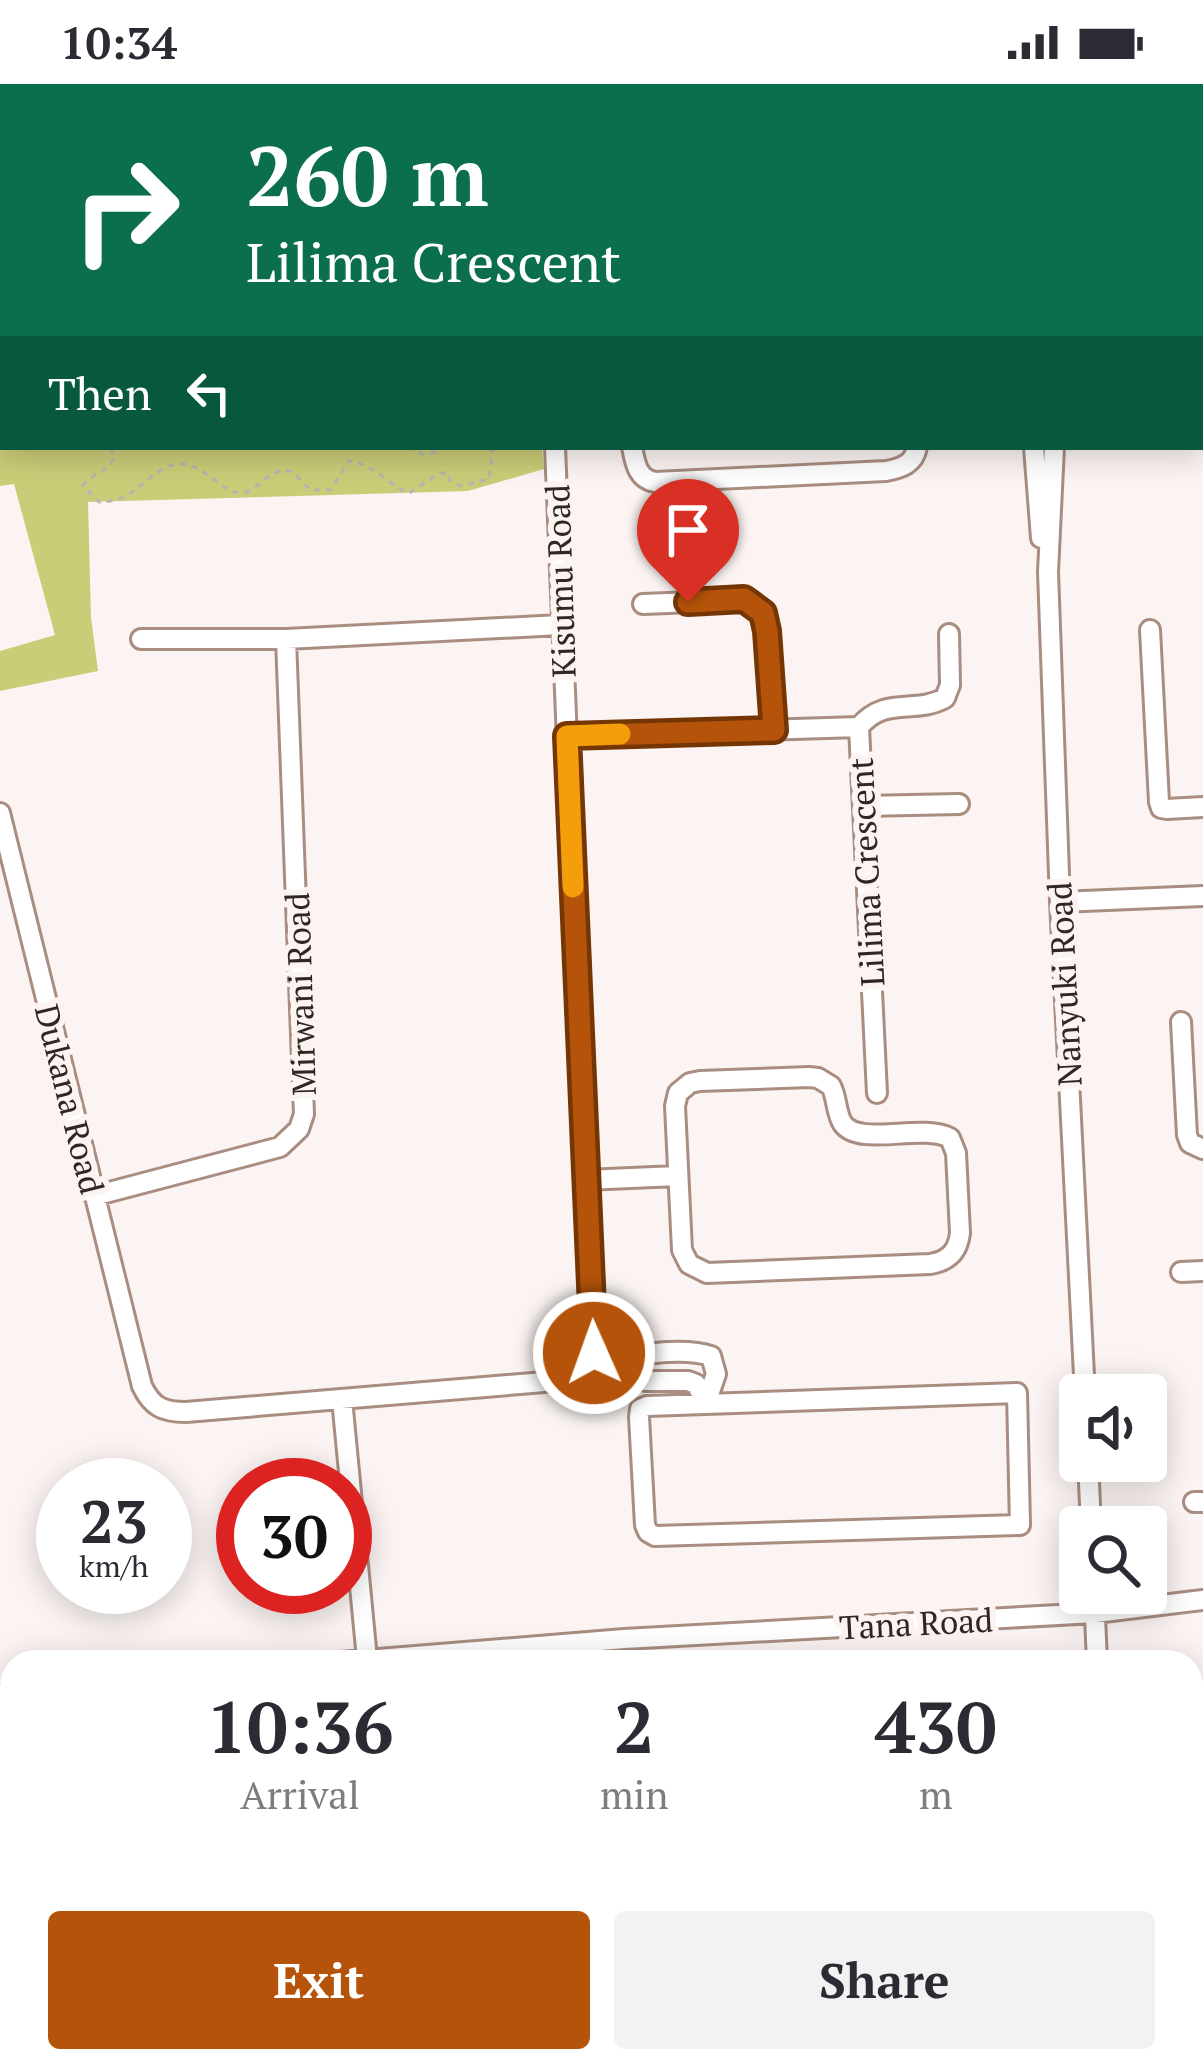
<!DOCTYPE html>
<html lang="en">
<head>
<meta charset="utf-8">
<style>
	body { margin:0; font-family:"PT Serif",serif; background:#f2f2f3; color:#2b2b33; height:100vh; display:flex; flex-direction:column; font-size:45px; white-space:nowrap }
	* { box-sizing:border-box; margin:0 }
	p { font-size:39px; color:#7c7c81 }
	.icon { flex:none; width:66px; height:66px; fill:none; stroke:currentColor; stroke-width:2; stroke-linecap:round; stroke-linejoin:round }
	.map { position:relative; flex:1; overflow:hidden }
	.drawer { position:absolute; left:0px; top:1566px; width:1203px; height:423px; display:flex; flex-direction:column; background:#fff; border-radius:36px 36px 0 0; box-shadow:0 6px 30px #0003 }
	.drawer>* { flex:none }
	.top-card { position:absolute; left:0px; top:0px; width:1203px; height:366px; box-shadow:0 6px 30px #0003; background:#0b6e4f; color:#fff; overflow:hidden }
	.fabs { position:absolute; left:1059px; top:1290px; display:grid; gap:24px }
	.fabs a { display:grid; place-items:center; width:108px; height:108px; border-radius:12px; background:#fff; box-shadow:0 6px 30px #0003; font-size:60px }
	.speed { position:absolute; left:36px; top:1374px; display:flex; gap:24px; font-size:60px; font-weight:700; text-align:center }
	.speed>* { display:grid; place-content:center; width:156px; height:156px; border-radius:50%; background:#fff; box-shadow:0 6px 30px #0003; line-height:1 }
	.speed small { font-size:30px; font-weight:400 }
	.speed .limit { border:18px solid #d22; background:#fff; color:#111 }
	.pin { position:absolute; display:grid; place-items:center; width:102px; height:102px; color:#fff; margin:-123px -51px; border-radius:50% 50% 50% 0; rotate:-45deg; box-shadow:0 0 12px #0007 }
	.pin .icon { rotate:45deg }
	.me { position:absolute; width:132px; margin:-66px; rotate:358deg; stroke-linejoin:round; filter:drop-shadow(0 0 9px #0008) }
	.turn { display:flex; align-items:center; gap:42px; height:252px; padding:0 48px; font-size:54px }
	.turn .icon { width:156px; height:156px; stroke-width:2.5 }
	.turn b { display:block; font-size:84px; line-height:102px }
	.then { display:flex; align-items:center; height:114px; padding:0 48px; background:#0003; gap:24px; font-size:45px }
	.eta { display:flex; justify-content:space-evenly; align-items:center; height:204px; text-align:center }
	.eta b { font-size:72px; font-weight:600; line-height:84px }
	.action { display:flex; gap:24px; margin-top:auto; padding:24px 48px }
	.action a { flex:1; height:138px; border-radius:12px; background:#b45309; color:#fff; font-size:48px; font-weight:600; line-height:138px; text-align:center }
	.action a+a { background:#f2f2f3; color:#2b2b33 }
	.status { display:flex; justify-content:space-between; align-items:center; height:84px; padding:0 60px; background:#fff; direction:ltr }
	.status svg { height:33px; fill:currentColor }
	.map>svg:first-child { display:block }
</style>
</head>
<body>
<div class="status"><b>10:34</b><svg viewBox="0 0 49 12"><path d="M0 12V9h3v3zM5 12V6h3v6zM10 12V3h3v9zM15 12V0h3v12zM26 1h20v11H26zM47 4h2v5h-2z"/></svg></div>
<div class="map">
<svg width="1203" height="1987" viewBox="0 0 1203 1987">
	<rect width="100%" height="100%" fill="#fbf4f2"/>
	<path fill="#cacd77" d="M0,296H3V363H542L544,385L468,407L88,418L91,533L98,587L0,607V567L55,551L14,400L0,402Z"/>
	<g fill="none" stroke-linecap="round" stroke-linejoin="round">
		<defs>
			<path id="minor" d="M0,142H3
				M555,363L585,1096L595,1250L591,1277
				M632,363C635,378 637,395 655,398L886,387C902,384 914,380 917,363
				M1034,363L1041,454
				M1054,363L1048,488L1060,818L1085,1311
				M643,520L744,516C751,519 756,520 761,526C772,541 772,623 774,646
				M1150,546L1159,718L1161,724L1167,725L1203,723
				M141,555H286L560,541
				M859,643C886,611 914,631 945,614L950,601L949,550
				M567,652L859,643L877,1009
				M863,722L959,720
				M0,729L142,1302C152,1323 163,1328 186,1328L556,1297L575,1292L591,1277
				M1060,818L1203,812
				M1181,938L1187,1051L1190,1059L1203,1065
				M809,993L818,994L831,1002C837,1013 836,1030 843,1040C860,1063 922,1039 950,1054L956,1069L960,1149C958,1167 949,1177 930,1180L707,1189L689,1180L682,1166L675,1022L678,1009L690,999L700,997Z
				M585,1096L677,1092
				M94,1112L280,1063L299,1045L304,1030L286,555
				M1181,1188L1203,1187
				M591,1277C624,1274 679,1261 711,1272L716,1290L706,1319
				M595,1279L646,1297H688L696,1300L706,1319
				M1017,1309L1020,1441L655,1452L648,1448L645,1441L639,1333L640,1325L647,1322Z
				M342,1315L367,1575
				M1088,1377L1091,1443
				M1194,1418H1203
				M1094,1509L1097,1578
				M341,1578L624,1555L1095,1529L1203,1516
				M0,1611L12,1610
				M0,1863L12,1916
				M0,1953L12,1945
				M27,1977L30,1987
				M291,1977L296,1987
				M622,1977V1987
				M865,1977V1987
				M970,1977L983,1987
				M1109,1977L1110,1987
				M780,1987L787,1977"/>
			<path id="major" d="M722,0L733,3
				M941,0L951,3
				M1011,0V3
				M1041,0V3
				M1064,0L1066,3
				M1200,74L1203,75
				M1200,137L1203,138"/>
		</defs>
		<use href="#minor" stroke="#a98d81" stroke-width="24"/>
		<use href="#major" stroke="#a98d81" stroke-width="30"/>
		<path stroke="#bbb3b0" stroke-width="3" stroke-dasharray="6 6" stroke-linecap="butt" d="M1200,216L1203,215
			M110,363C123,386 92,386 83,402L99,418C139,417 143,390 173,381C195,374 215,400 232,407C250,415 260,396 273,390C280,386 284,387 292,387L310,406H330L349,377C372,379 388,401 409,409L440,389H448L450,397L461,402L489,395L493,367L487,363
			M408,363C420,370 430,375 441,363"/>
		<use href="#minor" stroke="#fff" stroke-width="18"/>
		<use href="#major" stroke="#fff" stroke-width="24"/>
	</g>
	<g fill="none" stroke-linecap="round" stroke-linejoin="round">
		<defs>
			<path id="route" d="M594,1269L567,652L774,646L767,547L763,529L744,515L688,518"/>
		</defs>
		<use href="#route" stroke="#753606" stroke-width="30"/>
		<use href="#route" stroke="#b45309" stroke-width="21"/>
		<path stroke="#f59e0b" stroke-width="21" d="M573,803L567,652L620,650"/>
	</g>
	<g text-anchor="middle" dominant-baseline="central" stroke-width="12" stroke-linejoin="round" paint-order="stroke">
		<g font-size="33" fill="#312621" stroke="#fbf4f2">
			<text transform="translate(560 497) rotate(-92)">Kisumu Road</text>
			<text transform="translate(866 788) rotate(-93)">Lilima Crescent</text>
			<text transform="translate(1064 900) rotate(-93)">Nanyuki Road</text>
			<text transform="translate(300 910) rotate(-92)">Mirwani Road</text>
			<text transform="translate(70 1015) rotate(76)">Dukana Road</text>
			<text transform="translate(916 1539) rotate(-3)">Tana Road</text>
		</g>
	</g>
</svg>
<div class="fabs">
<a><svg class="icon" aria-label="sound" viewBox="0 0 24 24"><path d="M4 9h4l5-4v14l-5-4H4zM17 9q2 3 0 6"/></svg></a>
<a><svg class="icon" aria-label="search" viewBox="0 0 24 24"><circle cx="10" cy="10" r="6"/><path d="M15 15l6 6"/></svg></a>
</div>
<div class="speed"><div>23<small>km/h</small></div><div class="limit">30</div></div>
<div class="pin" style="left:688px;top:518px;background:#d93025"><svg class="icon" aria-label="arrive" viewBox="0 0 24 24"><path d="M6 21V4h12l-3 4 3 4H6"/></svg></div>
<svg class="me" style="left:594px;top:1269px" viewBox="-20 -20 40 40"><circle r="17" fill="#b45309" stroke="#fff" stroke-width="3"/><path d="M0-11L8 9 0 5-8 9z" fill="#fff"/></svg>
<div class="top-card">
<div class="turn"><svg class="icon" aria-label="right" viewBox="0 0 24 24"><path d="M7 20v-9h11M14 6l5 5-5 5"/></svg><div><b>260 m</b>Lilima Crescent</div></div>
<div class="then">Then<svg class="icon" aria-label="left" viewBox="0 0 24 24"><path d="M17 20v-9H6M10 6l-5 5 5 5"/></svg></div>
</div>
<section class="drawer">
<div class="eta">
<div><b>10:36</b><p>Arrival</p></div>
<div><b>2</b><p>min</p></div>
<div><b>430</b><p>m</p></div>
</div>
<div class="action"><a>Exit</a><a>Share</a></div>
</section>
</div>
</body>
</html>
